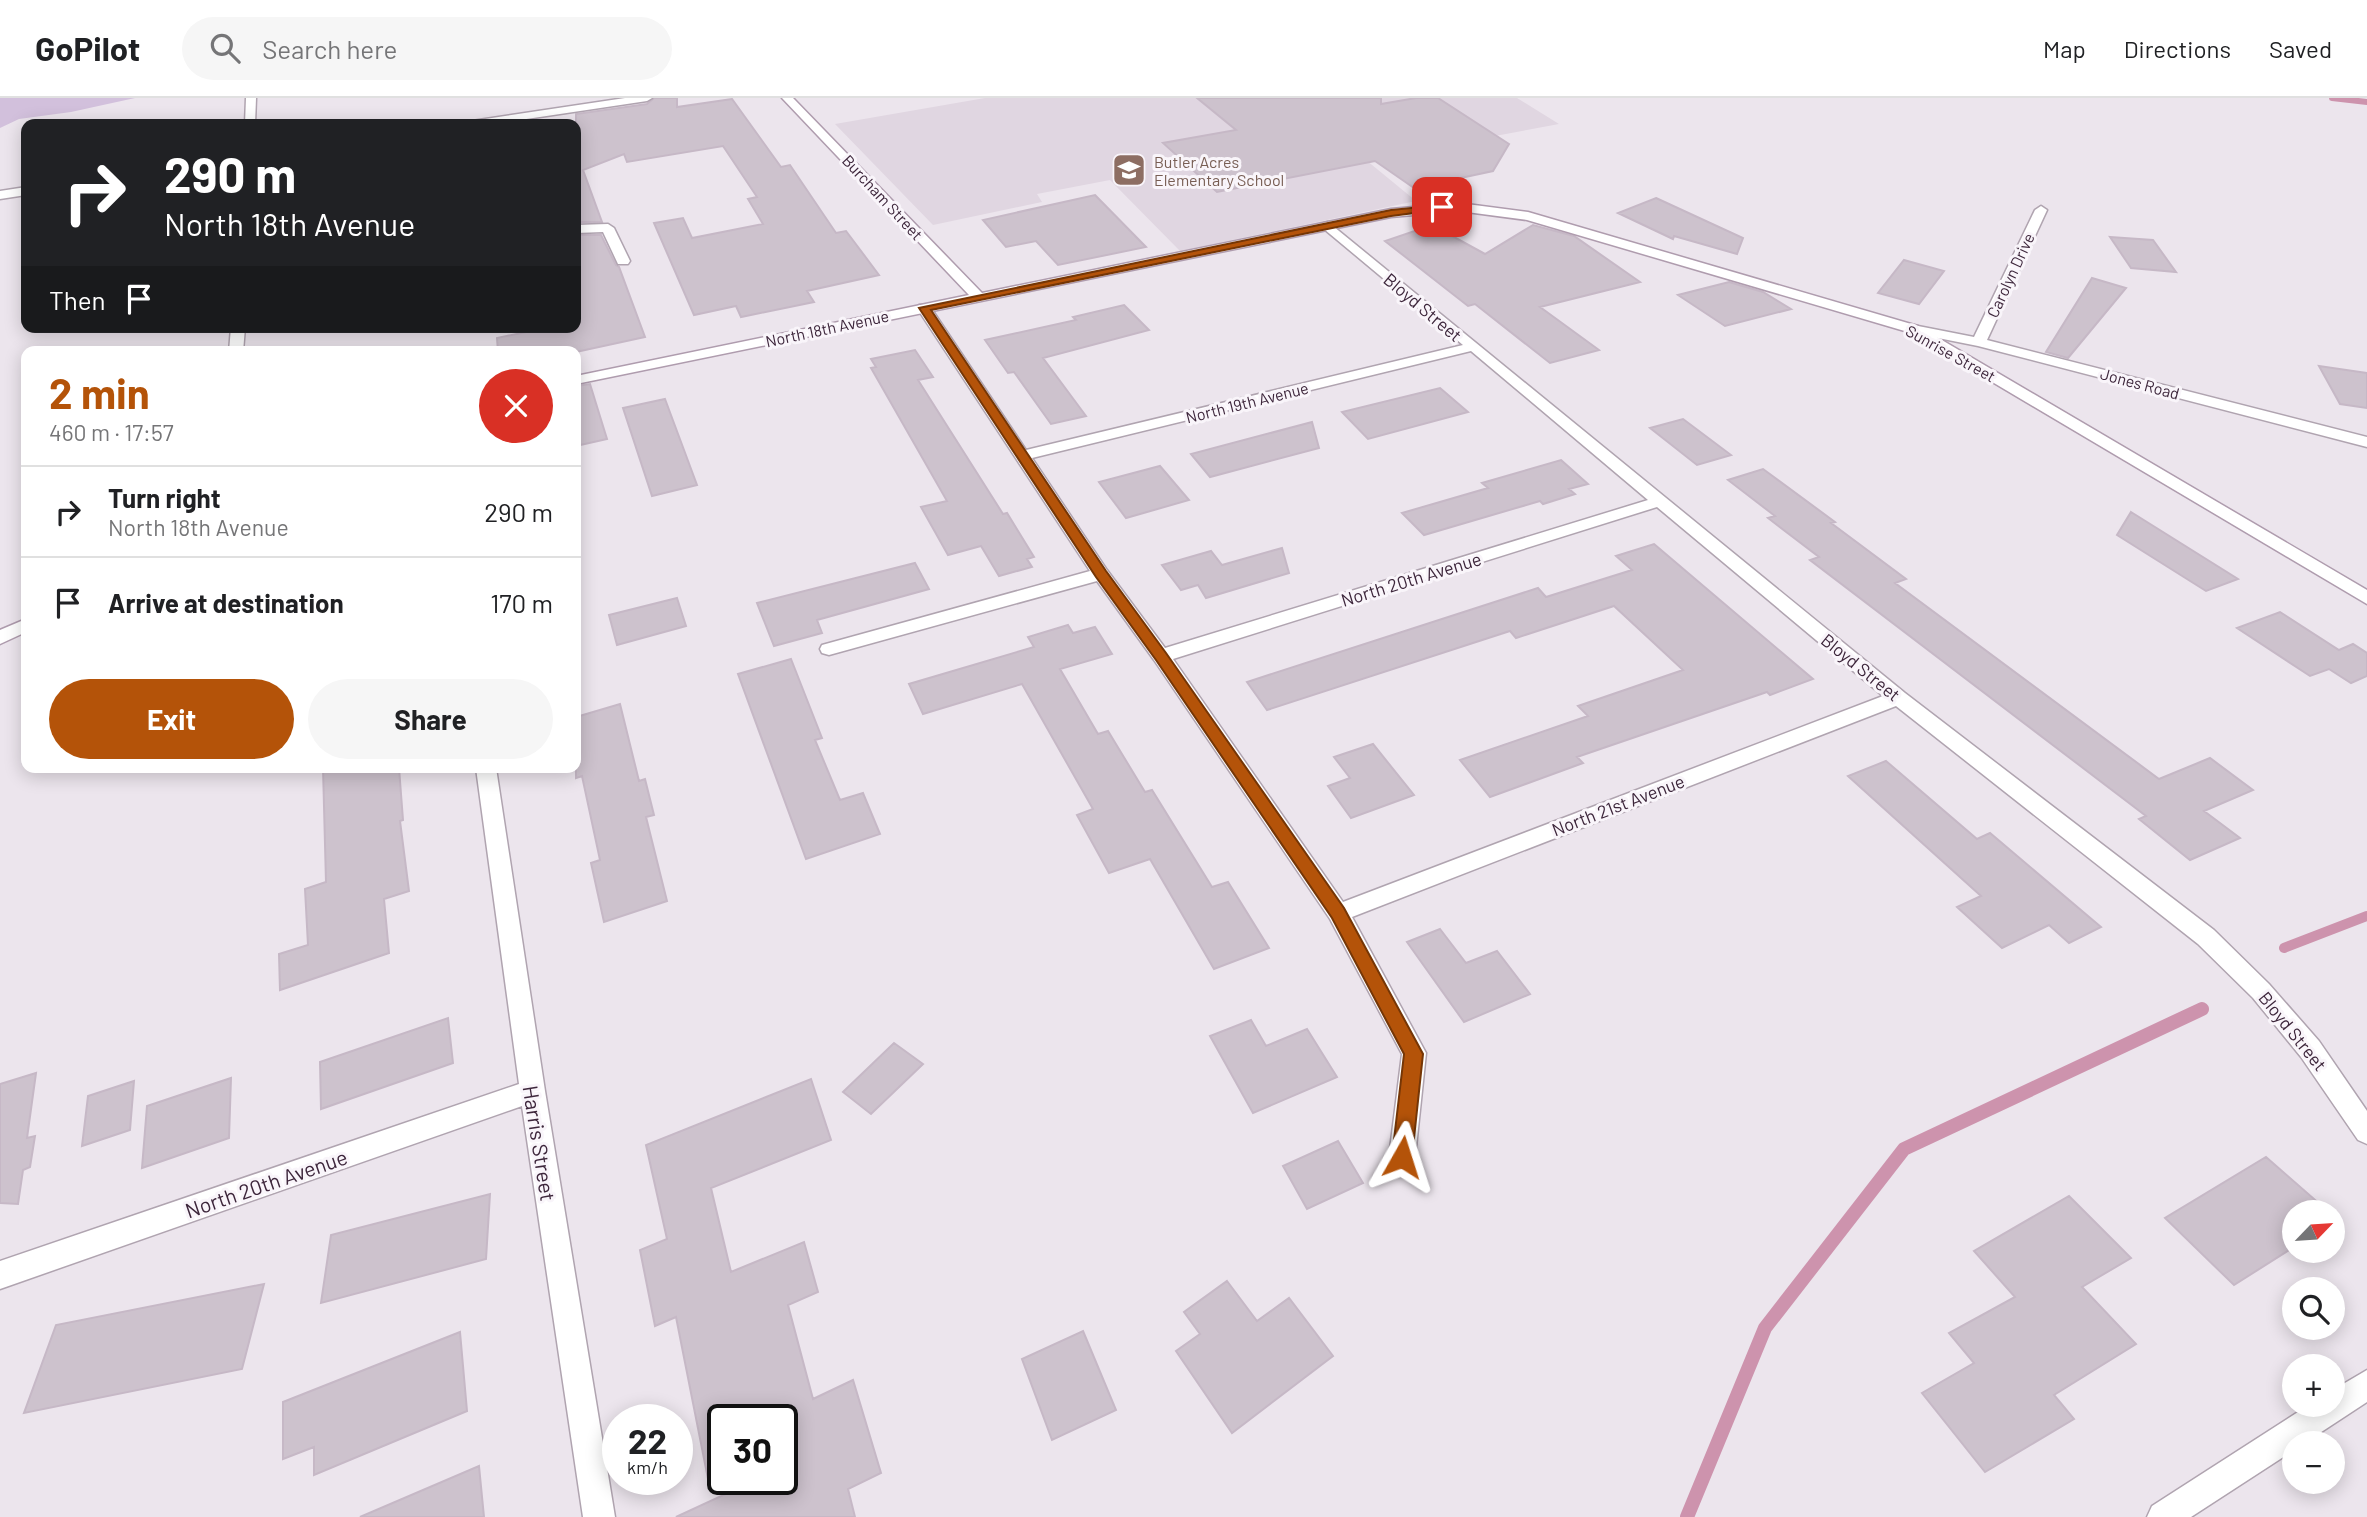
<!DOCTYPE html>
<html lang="en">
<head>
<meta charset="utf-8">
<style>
	body { margin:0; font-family:Barlow,sans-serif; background:#f6f6f6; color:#202124; height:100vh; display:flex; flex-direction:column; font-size:26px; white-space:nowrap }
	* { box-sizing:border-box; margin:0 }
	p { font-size:23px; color:#757577 }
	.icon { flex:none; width:38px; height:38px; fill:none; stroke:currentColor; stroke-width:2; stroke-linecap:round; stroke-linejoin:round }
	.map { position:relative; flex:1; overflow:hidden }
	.sheet { position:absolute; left:21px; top:248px; width:560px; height:427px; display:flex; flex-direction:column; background:#fff; border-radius:14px; box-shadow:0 4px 18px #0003 }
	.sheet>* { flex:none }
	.top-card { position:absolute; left:21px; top:21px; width:560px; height:214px; border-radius:14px; box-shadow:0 4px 18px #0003; background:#202124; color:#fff; overflow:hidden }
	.needle { width:46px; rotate:65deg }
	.fabs { position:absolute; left:2282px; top:1102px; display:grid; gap:14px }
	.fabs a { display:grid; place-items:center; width:63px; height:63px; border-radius:50%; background:#fff; box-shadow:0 4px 18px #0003; font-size:35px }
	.speed { position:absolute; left:602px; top:1306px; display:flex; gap:14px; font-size:35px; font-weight:700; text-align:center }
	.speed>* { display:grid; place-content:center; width:91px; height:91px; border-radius:50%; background:#fff; box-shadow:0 4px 18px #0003; line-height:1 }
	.speed small { font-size:18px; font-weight:400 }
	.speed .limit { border:4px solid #111; border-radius:10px; background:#fff; color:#111 }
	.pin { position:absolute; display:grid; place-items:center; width:60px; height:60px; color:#fff; margin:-30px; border-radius:14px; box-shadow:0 4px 10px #0006 }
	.me { position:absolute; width:77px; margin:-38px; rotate:6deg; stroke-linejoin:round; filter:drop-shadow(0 0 5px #0008) }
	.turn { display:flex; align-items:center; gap:24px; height:147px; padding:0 28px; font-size:32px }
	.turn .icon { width:91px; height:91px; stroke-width:2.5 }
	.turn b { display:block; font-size:49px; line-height:60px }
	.then { display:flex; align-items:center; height:66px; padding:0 28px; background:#0003; gap:14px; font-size:26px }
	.round { display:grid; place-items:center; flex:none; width:74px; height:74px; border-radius:37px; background:#f6f6f6 }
	.summary { display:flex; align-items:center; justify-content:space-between; height:119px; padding:0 28px }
	h1 { font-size:42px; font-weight:700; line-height:52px; color:#b45309 }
	.primary-button { display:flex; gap:14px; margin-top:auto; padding:14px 28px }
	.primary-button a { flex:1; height:80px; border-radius:42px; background:#b45309; color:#fff; font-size:28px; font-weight:700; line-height:80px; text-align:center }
	.primary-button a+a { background:#f6f6f6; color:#202124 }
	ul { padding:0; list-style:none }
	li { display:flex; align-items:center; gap:21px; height:91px; padding:0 28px; border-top:2px solid #e0e0e0 }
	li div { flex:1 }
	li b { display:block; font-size:26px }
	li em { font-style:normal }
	header { display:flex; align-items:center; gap:42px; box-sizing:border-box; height:98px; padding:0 35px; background:#fff; border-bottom:2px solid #e0e0e0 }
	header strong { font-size:33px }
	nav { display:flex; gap:38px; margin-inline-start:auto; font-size:24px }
	.search { width:490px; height:63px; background:#f6f6f6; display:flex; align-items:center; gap:18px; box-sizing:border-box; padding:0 24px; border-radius:38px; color:#757577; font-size:26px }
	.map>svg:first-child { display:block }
</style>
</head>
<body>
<header>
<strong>GoPilot</strong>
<div class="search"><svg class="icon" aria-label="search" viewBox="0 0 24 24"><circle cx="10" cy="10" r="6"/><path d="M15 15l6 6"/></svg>Search here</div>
<nav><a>Map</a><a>Directions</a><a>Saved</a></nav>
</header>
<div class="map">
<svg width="2367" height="1419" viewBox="0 0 2367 1419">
	<rect width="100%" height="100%" fill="#ece5ed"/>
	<path fill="#e0d6e1" d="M985,0H1517L1559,26L1366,62L1416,103L1180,153L1110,82L1037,96L1042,104L933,127L835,26Z"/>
	<path fill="#d2c0dc" d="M0,0H135L71,14L19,21L0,30Z"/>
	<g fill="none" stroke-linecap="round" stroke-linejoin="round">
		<path stroke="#cd93ad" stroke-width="6" d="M2332,0L2367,4"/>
		<path stroke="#cd93ad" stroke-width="10" d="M2284,850L2367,818"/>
		<path stroke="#cd93ad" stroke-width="14" d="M1687,1419L1765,1230L1904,1051L2202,911"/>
	</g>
	<path fill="#cdc2cd" stroke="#c6b8c6" stroke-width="2" d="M654,0H677V9L732,1L781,69L790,67L836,135L846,133L879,177L807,193L814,204L741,219L736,208L694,217L654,125L683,120L692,140L763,126L748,101L757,99L723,48L627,64L624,56L583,72L602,124H576V16L647,6Z
		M1197,0H1381V6L1416,0H1438L1509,46L1493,73L1414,90L1375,63L1217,94L1163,45L1236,32Z
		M1095,97L1146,149L1058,167L1036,143L1006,149L983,122Z
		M1656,100L1743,140L1737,156L1674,138L1673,141L1618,115Z
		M1432,127L1485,156L1533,127L1574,138L1640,184L1540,209L1599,252L1550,265L1475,206L1468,208L1385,143Z
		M576,137H601L616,167L619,169L645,239L576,254H498L497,240L551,229H576Z
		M2110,139L2153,142L2176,174L2131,170Z
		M1904,162L1944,173L1919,206L1878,195Z
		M2092,180L2126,190L2068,260L2046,254Z
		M1729,184L1763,194L1791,211L1725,228L1678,197Z
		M1124,207L1149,232L1043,260L1086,318L1051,326L1014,274L1008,275L985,242L1076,222L1073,219Z
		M915,252L933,279L918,282L1003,416L1007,415L1034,459L1027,461L1032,469L999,478L981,448L948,457L921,409L947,403L871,270L876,269L871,261Z
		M2319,268L2367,275V310L2340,306Z
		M590,286L607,341L576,348V288Z
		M1440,290L1468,314L1368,341L1342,314Z
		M665,301L697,387L652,398L623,310Z
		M1683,321L1731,357L1697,367L1650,330Z
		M1312,324L1319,350L1210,379L1191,356Z
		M1561,362L1588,386L1569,391L1575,396L1543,406L1540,403L1424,437L1402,415L1488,390L1482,385Z
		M1160,368L1189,402L1126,420L1099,384Z
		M1763,371L1835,424L1831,425L1906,481L1895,485L2159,681L2210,660L2253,692L2204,713L2240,740L2190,762L2139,721L2146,718L1810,462L1819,459L1768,420L1775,418L1728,382Z
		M2131,414L2238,481L2206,493L2117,437Z
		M1654,446L1813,581L1770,597L1767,594L1577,659L1583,665L1490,699L1460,662L1588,618L1578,608L1683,572L1614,508L1516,540L1510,533L1267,612L1247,584L1538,490L1546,499L1632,472L1616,458Z
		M1282,450L1289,475L1206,500L1198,487L1181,492L1162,467L1211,453L1222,467Z
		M915,465L929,491L817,522L822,535L774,548L757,505Z
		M677,500L686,528L617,547L609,517Z
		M2280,514L2339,552L2353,546L2367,555V578L2351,585L2329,571L2310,578L2237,530Z
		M1068,527L1073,535L1095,529L1112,556L1060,571L1098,636L1108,633L1145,694L1152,692L1212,789L1228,784L1269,850L1214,871L1150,761L1109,775L1077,717L1093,711L1022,586L923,616L909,586L1034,549L1028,539Z
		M791,561L822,640L815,642L840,702L863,695L880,736L806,761L738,576Z
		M620,606L639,683L645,681L654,717L646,719L667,803L604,824L591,765L600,762L582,678L576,680V619Z
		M1373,646L1414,697L1351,720L1328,688L1350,680L1334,659Z
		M1886,663L1977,741L1990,735L2101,829L2069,845L2049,827L2002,850L1957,809L1981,798L1848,678Z
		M323,670H399L403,722L400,723L409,793L384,801L389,855L280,892L279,856L308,847L305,791L326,784Z
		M1440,831L1466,865L1497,853L1530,896L1464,924L1407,844Z
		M448,920L453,965L321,1011L320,964Z
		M1251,922L1266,948L1307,931L1337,979L1253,1015L1210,938Z
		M894,945L923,966L871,1016L843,994Z
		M36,975L27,1040L35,1038L30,1069L23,1072L18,1106L0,1105V986Z
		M231,980L229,1040L142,1070L147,1008Z
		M811,981L831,1042L711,1090L731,1174L804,1144L818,1194L788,1207L813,1301L853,1282L881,1375L848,1391L855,1419H676L758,1381H782V1321H723V1385L709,1386L676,1219L655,1228L640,1152L667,1141L646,1047Z
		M134,983L130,1032L82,1048L88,998Z
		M1338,1043L1363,1085L1307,1111L1283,1068Z
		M2266,1059L2330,1115H2294V1149L2234,1187L2165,1120Z
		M490,1096L486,1161L321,1205L331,1137Z
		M2069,1098L2131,1160L2082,1189L2136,1246L2054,1297L2074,1321L1985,1374L1922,1295L1974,1265L1949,1235L2015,1199L1974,1153Z
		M1227,1183L1257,1223L1289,1200L1333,1258L1232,1335L1176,1253L1200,1236L1184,1214Z
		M264,1186L242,1271L24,1315L56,1227Z
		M1083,1233L1116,1312L1052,1342L1022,1261Z
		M460,1234L467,1313L314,1377V1349L283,1361V1304Z
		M479,1368L484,1419H360Z"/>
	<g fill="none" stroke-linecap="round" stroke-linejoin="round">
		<defs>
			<path id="street" d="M246,0H256L255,26H245Z
				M625,0H652L647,3L492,26H467L472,23Z
				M26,89V97L0,101V93Z
				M2041,108L2047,112L1987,242L2367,339V349L1978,248L1908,234L1906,231L1913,227L1974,239L2035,112Z
				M1328,124L1905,595L2214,832L2269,886L2319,943L2367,1013V1046L2358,1042L2301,959L2253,900L2198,846L1896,608L1352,819L1426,955L1415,1059L1411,1068L1402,1071L1393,1068L1389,1059L1402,956L1330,821L1154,562L1097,483L829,557L822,555L820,551L822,547L1090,473L917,210L919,207H929L1026,352L1463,247L1324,131V125ZM1471,253L1648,402L1165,550L1107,472L1032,360ZM1657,409L1883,598L1343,804L1173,561Z
				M608,126L614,130L630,163L628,166H618L603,134L576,135V127Z
				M231,229H245L243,254H229Z
				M476,670H496L545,993L615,1419H583L522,1008L0,1191V1163L519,986Z
				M2367,1272V1304L2303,1346H2294V1352L2191,1419H2147L2152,1408L2309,1307H2333V1292Z"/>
			<path id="secondary" d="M782,0H793L982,195L1391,111L1459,105L1528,114L1918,228L2367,492V506L1908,234L1527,122L1459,113L1391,119L576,286V278L969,197Z
				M26,521V534L0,546V532Z"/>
		</defs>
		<use href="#street" stroke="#b0a4b0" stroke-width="3"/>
		<use href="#secondary" stroke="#af9cae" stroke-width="3"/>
		<use href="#street" fill="#fff" fill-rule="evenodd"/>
		<use href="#secondary" fill="#fff" fill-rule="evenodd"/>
	</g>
	<path fill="#b45309" stroke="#753606" stroke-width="2" d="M1442,107L1446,109L1445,111L1391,118L931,212L1106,473L1166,555L1344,810L1423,956L1412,1059L1409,1066L1402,1069L1395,1066L1392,1059L1404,956L1332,820L1156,562L1096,479L919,210L1391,112Z"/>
	<defs>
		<symbol id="school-square" viewBox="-11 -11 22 22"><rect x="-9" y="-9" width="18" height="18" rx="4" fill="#8d6e63" stroke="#f9f5fa"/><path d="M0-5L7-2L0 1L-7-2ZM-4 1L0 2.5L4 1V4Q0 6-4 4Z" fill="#fff"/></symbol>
	</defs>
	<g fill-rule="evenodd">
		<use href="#school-square" x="1110" y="53" width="38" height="38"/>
	</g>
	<g text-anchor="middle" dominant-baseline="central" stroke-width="6" stroke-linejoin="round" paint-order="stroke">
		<g font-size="16" fill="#785e54" stroke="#f9f5fa" text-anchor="start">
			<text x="1154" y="63">Butler Acres<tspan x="1154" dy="18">Elementary School</tspan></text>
		</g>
		<g font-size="16" fill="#3d263b" stroke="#f9f5fa">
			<text transform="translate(883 99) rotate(47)">Burcham Street</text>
			<text transform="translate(2010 177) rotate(-65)">Carolyn Drive</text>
			<text transform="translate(827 230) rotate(-12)">North 18th Avenue</text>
			<text transform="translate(1951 255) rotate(29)">Sunrise Street</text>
			<text transform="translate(2140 285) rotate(15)">Jones Road</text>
			<text transform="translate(1247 304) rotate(-14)">North 19th Avenue</text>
		</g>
		<g font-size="18" fill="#3d263b" stroke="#f9f5fa">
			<text transform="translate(1423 209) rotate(40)">Bloyd Street</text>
			<text transform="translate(1411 481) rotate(-17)">North 20th Avenue</text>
			<text transform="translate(1861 569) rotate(39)">Bloyd Street</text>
			<text transform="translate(1618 707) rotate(-21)">North 21st Avenue</text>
			<text transform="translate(2293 933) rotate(51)">Bloyd Street</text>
		</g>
		<g font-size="21" fill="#3d263b" stroke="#f9f5fa">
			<text transform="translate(540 1045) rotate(81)">Harris Street</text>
			<text transform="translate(266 1085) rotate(-19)">North 20th Avenue</text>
		</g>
	</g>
</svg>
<div class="fabs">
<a><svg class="needle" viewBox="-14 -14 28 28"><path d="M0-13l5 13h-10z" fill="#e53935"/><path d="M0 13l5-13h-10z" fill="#757577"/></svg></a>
<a><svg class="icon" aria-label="search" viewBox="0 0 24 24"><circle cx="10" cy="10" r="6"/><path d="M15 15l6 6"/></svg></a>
<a>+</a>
<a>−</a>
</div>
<div class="speed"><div>22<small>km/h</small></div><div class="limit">30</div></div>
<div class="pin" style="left:1442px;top:109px;background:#d93025"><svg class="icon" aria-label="arrive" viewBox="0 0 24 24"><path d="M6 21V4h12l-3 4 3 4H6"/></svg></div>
<svg class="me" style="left:1402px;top:1059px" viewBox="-20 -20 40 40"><path d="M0-17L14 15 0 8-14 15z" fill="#b45309" stroke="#fff" stroke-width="4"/></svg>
<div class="top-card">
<div class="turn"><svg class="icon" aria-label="right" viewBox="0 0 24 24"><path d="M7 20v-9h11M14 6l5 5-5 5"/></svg><div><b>290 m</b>North 18th Avenue</div></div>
<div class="then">Then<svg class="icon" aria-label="arrive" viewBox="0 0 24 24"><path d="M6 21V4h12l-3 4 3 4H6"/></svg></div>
</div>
<section class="sheet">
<div class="summary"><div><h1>2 min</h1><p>460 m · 17:57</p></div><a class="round" style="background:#d93025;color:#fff"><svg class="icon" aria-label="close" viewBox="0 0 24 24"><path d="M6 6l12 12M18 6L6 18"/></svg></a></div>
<ul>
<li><svg class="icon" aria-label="right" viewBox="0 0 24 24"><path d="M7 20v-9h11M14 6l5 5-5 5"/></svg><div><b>Turn right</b><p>North 18th Avenue</p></div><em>290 m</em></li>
<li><svg class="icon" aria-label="arrive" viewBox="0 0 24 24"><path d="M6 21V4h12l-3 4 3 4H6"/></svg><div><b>Arrive at destination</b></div><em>170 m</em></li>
</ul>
<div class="primary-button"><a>Exit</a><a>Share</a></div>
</section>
</div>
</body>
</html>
